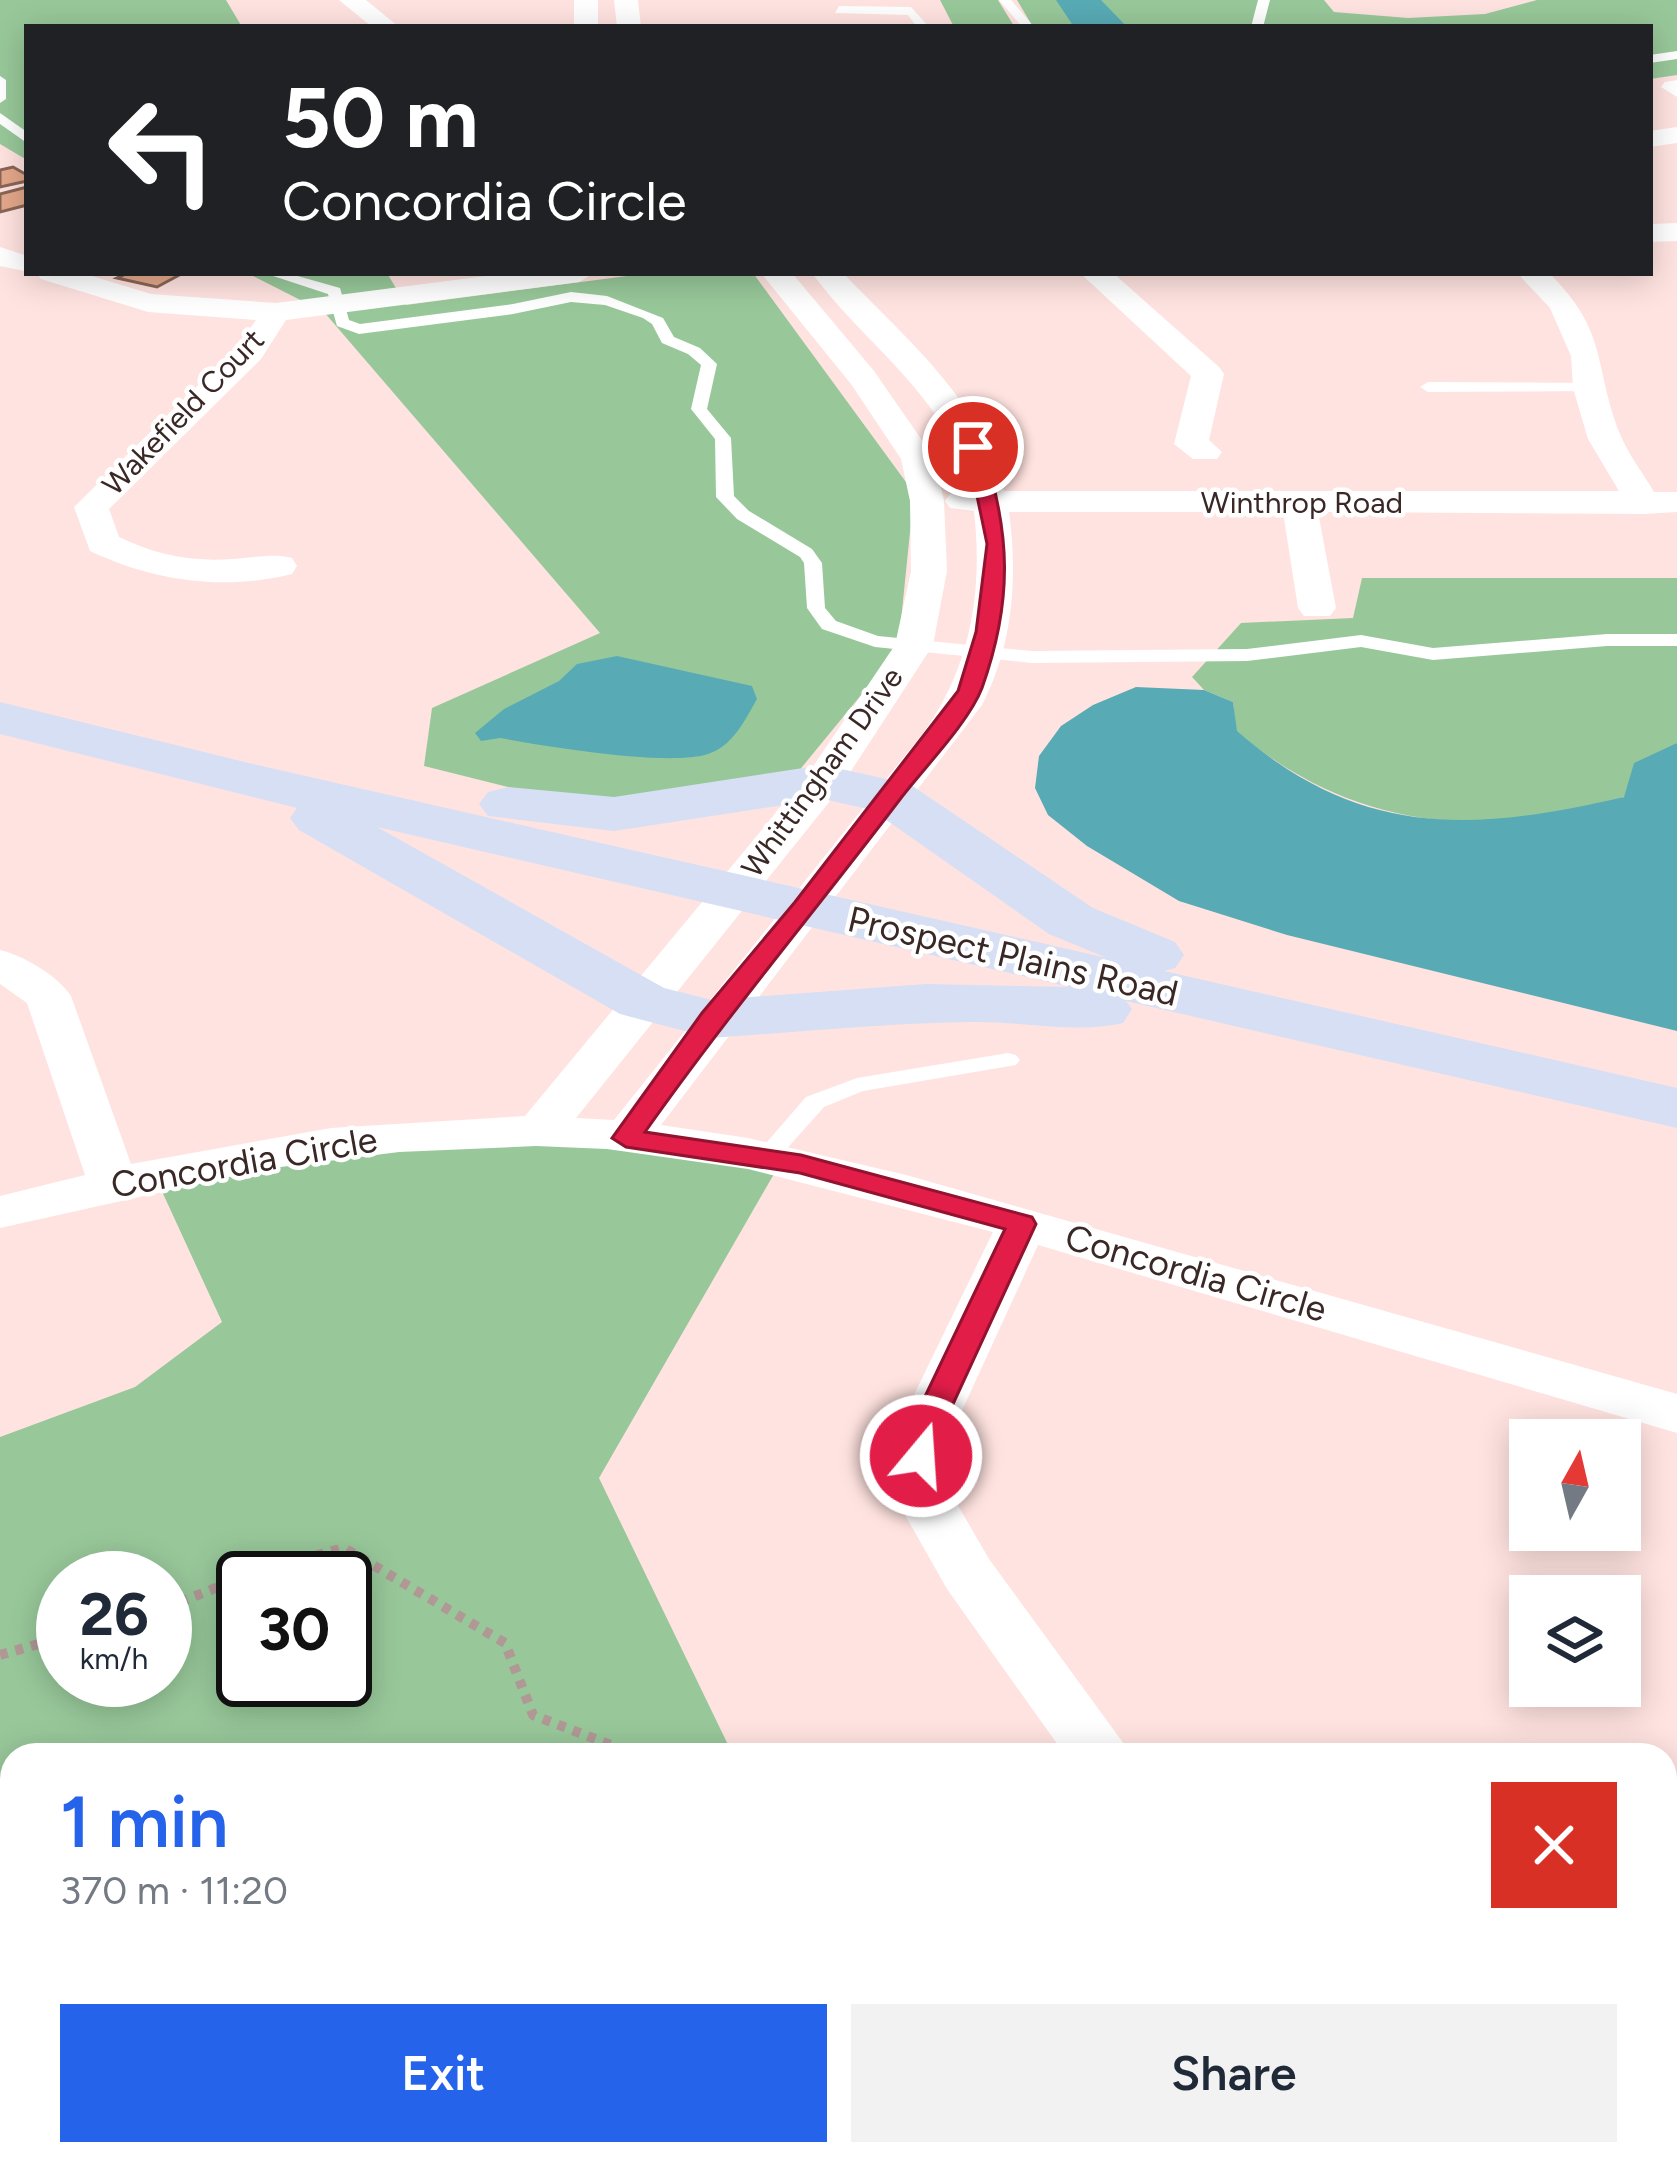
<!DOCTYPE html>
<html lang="en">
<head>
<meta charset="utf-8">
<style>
	body { margin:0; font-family:Figtree,sans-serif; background:#f2f2f3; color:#1f2937; height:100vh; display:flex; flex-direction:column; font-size:45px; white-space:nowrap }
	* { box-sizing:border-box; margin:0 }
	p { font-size:39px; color:#747a83 }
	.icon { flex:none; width:66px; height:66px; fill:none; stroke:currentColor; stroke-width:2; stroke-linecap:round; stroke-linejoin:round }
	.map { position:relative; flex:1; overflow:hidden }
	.drawer { position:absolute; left:0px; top:1743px; width:1677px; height:423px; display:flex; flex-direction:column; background:#fff; border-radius:36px 36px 0 0; box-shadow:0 6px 30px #0003 }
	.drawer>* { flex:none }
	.banner { position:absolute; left:24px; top:24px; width:1629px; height:252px; border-radius:0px; box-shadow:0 6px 30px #0003; background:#202124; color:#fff; overflow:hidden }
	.needle { width:78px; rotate:8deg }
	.tools { position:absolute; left:1509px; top:1419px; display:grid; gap:24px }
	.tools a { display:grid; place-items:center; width:132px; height:132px; border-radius:0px; background:#fff; box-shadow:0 6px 30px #0003; font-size:60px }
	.speed { position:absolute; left:36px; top:1551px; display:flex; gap:24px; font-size:60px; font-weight:700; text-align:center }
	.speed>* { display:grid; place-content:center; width:156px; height:156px; border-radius:50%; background:#fff; box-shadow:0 6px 30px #0003; line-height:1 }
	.speed small { font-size:30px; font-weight:400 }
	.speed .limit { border:6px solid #111; border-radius:18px; background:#fff; color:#111 }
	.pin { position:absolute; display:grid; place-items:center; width:102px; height:102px; color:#fff; margin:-51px; border:6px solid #fff; border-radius:50%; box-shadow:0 3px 12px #0007 }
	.me { position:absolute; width:132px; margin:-66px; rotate:18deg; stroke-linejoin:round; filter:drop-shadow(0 0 9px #0008) }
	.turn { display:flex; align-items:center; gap:42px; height:252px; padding:0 60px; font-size:54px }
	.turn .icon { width:156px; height:156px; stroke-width:2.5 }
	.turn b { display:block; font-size:84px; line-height:102px }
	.round { display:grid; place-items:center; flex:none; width:126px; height:126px; border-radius:0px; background:#f2f2f3 }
	.summary { display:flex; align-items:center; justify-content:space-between; height:204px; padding:0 60px }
	h1 { font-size:72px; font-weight:600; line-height:90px; color:#2563eb }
	.button { display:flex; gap:24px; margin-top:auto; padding:24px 60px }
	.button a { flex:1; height:138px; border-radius:0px; background:#2563eb; color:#fff; font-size:48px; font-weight:600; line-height:138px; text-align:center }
	.button a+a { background:#f2f2f3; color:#1f2937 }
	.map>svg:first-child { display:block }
</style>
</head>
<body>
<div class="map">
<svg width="1677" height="2165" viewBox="0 0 1677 2165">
	<rect width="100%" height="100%" fill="#ffe3e0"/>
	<path fill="#98c89a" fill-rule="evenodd" d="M0,0H226L242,27H27V160L0,144Z
		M940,0H998L1014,26L954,27Z
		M1017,0H1324L1334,12L1408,18L1485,14L1537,0H1677V75L1650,79V27H1033Z
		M247,273H387L406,305L650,273H753L914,493L898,650L784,789L613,813L424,766L432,708L600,633L324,312Z
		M1362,578H1677V743C1658,757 1645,782 1626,795C1611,806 1581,807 1563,811C1443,839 1330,811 1236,731L1233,702L1204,690L1192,677L1241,623L1353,618Z
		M457,1135L626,1138L778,1167L599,1478L733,1755H12V2154H926L932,2165H0V1437L135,1387L222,1322L154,1174ZM63,1578H165V1680H63ZM243,1578H345V1680H243Z"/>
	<path fill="#58abb5" d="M1056,0H1101L1127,27H1074Z
		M617,656L752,686L757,699C745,720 733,746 708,754C669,767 543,746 500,738L481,741L475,733L504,709L559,681L577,664Z
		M1136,687L1204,690L1233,702L1237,731C1361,839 1473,832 1624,797L1634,763L1677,743V1031L1287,935L1179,901L1087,846L1048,815L1035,788L1039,756L1061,726L1093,705Z"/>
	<path fill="#e4a88b" stroke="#896656" stroke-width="3" d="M13,167L27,175V181L0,187V170Z
		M27,187V205L0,212V194Z
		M128,273H183L157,287L117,278Z"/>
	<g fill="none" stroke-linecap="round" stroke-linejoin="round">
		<path stroke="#b09895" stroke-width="10" stroke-dasharray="8 8" stroke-linecap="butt" d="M165,1608L261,1570L344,1548L505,1643L533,1715L637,1755
			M0,1655L63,1637
			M330,2165L342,2154"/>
		<path fill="#fff" fill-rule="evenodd" d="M999,0H1011L1034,27H1022Z
			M1258,0H1270L1263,27H1251Z
			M839,6L911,7L929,27H917L908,15L835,13Z
			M1677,51V59L1650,63V55Z
			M0,76L6,80V99L0,103Z
			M0,113L27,132V143L0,124Z
			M264,273H287L340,288L349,320L360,324L513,304L571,292L607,296L663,318L674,337L700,348L717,364L707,409L731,438L734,496L749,511L812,549L822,563L825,608L836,621L878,636L1032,651L1247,649L1361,635L1433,648L1607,634H1677V646H1607L1433,660L1361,647L1247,661L1032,663L875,647L822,629L807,608L804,563L800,557L737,519L716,497L715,439L691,409L701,365L688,354L662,343L652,324L643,318L605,305L571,302L513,314L359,334L337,326L328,294Z
			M1589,383L1597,388L1595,391L1428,392L1420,387L1428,382Z
			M1008,1053L1016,1055L1020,1060L1016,1065L863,1091L824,1107L774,1163L765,1166L753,1158L806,1097L857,1078Z"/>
		<path fill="#fff" fill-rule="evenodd" d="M339,0H366L399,27H372Z
			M574,0H598V27H574Z
			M614,0H638L641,27H617Z
			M1677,80V97L1661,87L1665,82Z
			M1677,127V143L1650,147V131Z
			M1677,223V241L1650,242V224Z
			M0,247L27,256V273H34L0,266Z
			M36,273H82L151,294L276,303L509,273H594L579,282L286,320L261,359L109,509L119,537C156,555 191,562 233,559C253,558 273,553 292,558L297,566L292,574C223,591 153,581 90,551L74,507L238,346L256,320L148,312L41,279Z
			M761,273H792L874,371L935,459L944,501L947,571L933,645L838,791L576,1118L614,1120L923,733C971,667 983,591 974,511L950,508L945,501L950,494L970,491C948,396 866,347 812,273H843C905,338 982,401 1004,491H1619L1588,439L1573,388L1571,356L1550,308L1517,273H1549C1609,332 1593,365 1620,434C1628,454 1643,473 1654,492H1677V512L1644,514L1318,512L1336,608L1330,616H1304L1298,608L1283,512H1009C1018,578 1013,645 982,705L661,1125L748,1138L906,1175L1677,1394V1433L1038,1245L953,1430L945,1483L989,1559L1132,1755H1065L947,1589L887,1483L897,1430L993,1232L748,1169L607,1149L536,1146L399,1152L265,1169L0,1228V1196L85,1175L27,1003L0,984V950C24,956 57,975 71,996L131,1164L331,1128L525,1116L808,774L895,645L911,571L910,501L901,459L851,384Z
			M1080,273H1113L1219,367L1224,374L1209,440L1222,452L1217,459H1193L1174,444L1191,376Z
			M1347,2154H1421L1426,2165H1352Z"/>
		<path fill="#d6dff4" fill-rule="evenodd" d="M0,702L253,764L1107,958L1049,934L872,810L823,799L614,831L488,816L479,804L488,792L508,787L614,797L823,765L891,780L911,785L1093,908L1175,942L1184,955L1175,968L1164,971L1677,1088V1128L1126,1001L1132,1009L1123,1023C1076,1034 1022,1021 973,1022C886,1023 798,1032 711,1038L620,1014L299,830L290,818L297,808L0,734ZM377,827L1070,987L926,984L712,1000L664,988Z"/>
	</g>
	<path fill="#e11d48" stroke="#92132f" stroke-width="3" d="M966,443L982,447C1011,532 1013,601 982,688C969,722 924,768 901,798C816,910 726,1017 645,1132L801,1155L1032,1217L1036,1224L941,1430L932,1465H909L905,1456L909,1430L1005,1229L800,1173L626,1147L612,1138L702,1013L795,902L958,691L976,632L987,544Z"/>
	<g text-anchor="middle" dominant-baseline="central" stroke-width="9" stroke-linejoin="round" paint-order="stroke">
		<g font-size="30" fill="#392826" stroke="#fff">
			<text transform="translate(183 412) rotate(-46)">Wakefield Court</text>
			<text x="1302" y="502">Winthrop Road</text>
			<text transform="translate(822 772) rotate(-54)">Whittingham Drive</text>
		</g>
		<g font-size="36" fill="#392826" stroke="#fff">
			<text transform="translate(1013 956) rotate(13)">Prospect Plains Road</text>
			<text transform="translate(244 1162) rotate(-10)">Concordia Circle</text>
			<text transform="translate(1196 1273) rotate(16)">Concordia Circle</text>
		</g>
	</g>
</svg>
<div class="tools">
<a><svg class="needle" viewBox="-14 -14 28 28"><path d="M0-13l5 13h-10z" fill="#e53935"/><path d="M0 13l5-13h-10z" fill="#747a83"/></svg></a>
<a><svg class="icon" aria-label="layers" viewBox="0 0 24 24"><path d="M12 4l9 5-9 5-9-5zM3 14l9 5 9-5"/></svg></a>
</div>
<div class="speed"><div>26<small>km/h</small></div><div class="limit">30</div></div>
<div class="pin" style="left:973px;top:447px;background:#d93025"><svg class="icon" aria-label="arrive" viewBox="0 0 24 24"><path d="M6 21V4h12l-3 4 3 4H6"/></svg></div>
<svg class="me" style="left:921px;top:1456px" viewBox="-20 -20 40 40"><circle r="17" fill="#e11d48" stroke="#fff" stroke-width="3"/><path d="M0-11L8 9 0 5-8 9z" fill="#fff"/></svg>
<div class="banner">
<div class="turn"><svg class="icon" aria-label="left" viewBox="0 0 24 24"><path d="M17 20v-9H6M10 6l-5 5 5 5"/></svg><div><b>50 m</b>Concordia Circle</div></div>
</div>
<section class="drawer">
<div class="summary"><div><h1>1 min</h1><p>370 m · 11:20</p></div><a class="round" style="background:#d93025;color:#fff"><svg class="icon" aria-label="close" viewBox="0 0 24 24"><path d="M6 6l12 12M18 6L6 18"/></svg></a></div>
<div class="button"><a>Exit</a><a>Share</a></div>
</section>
</div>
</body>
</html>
